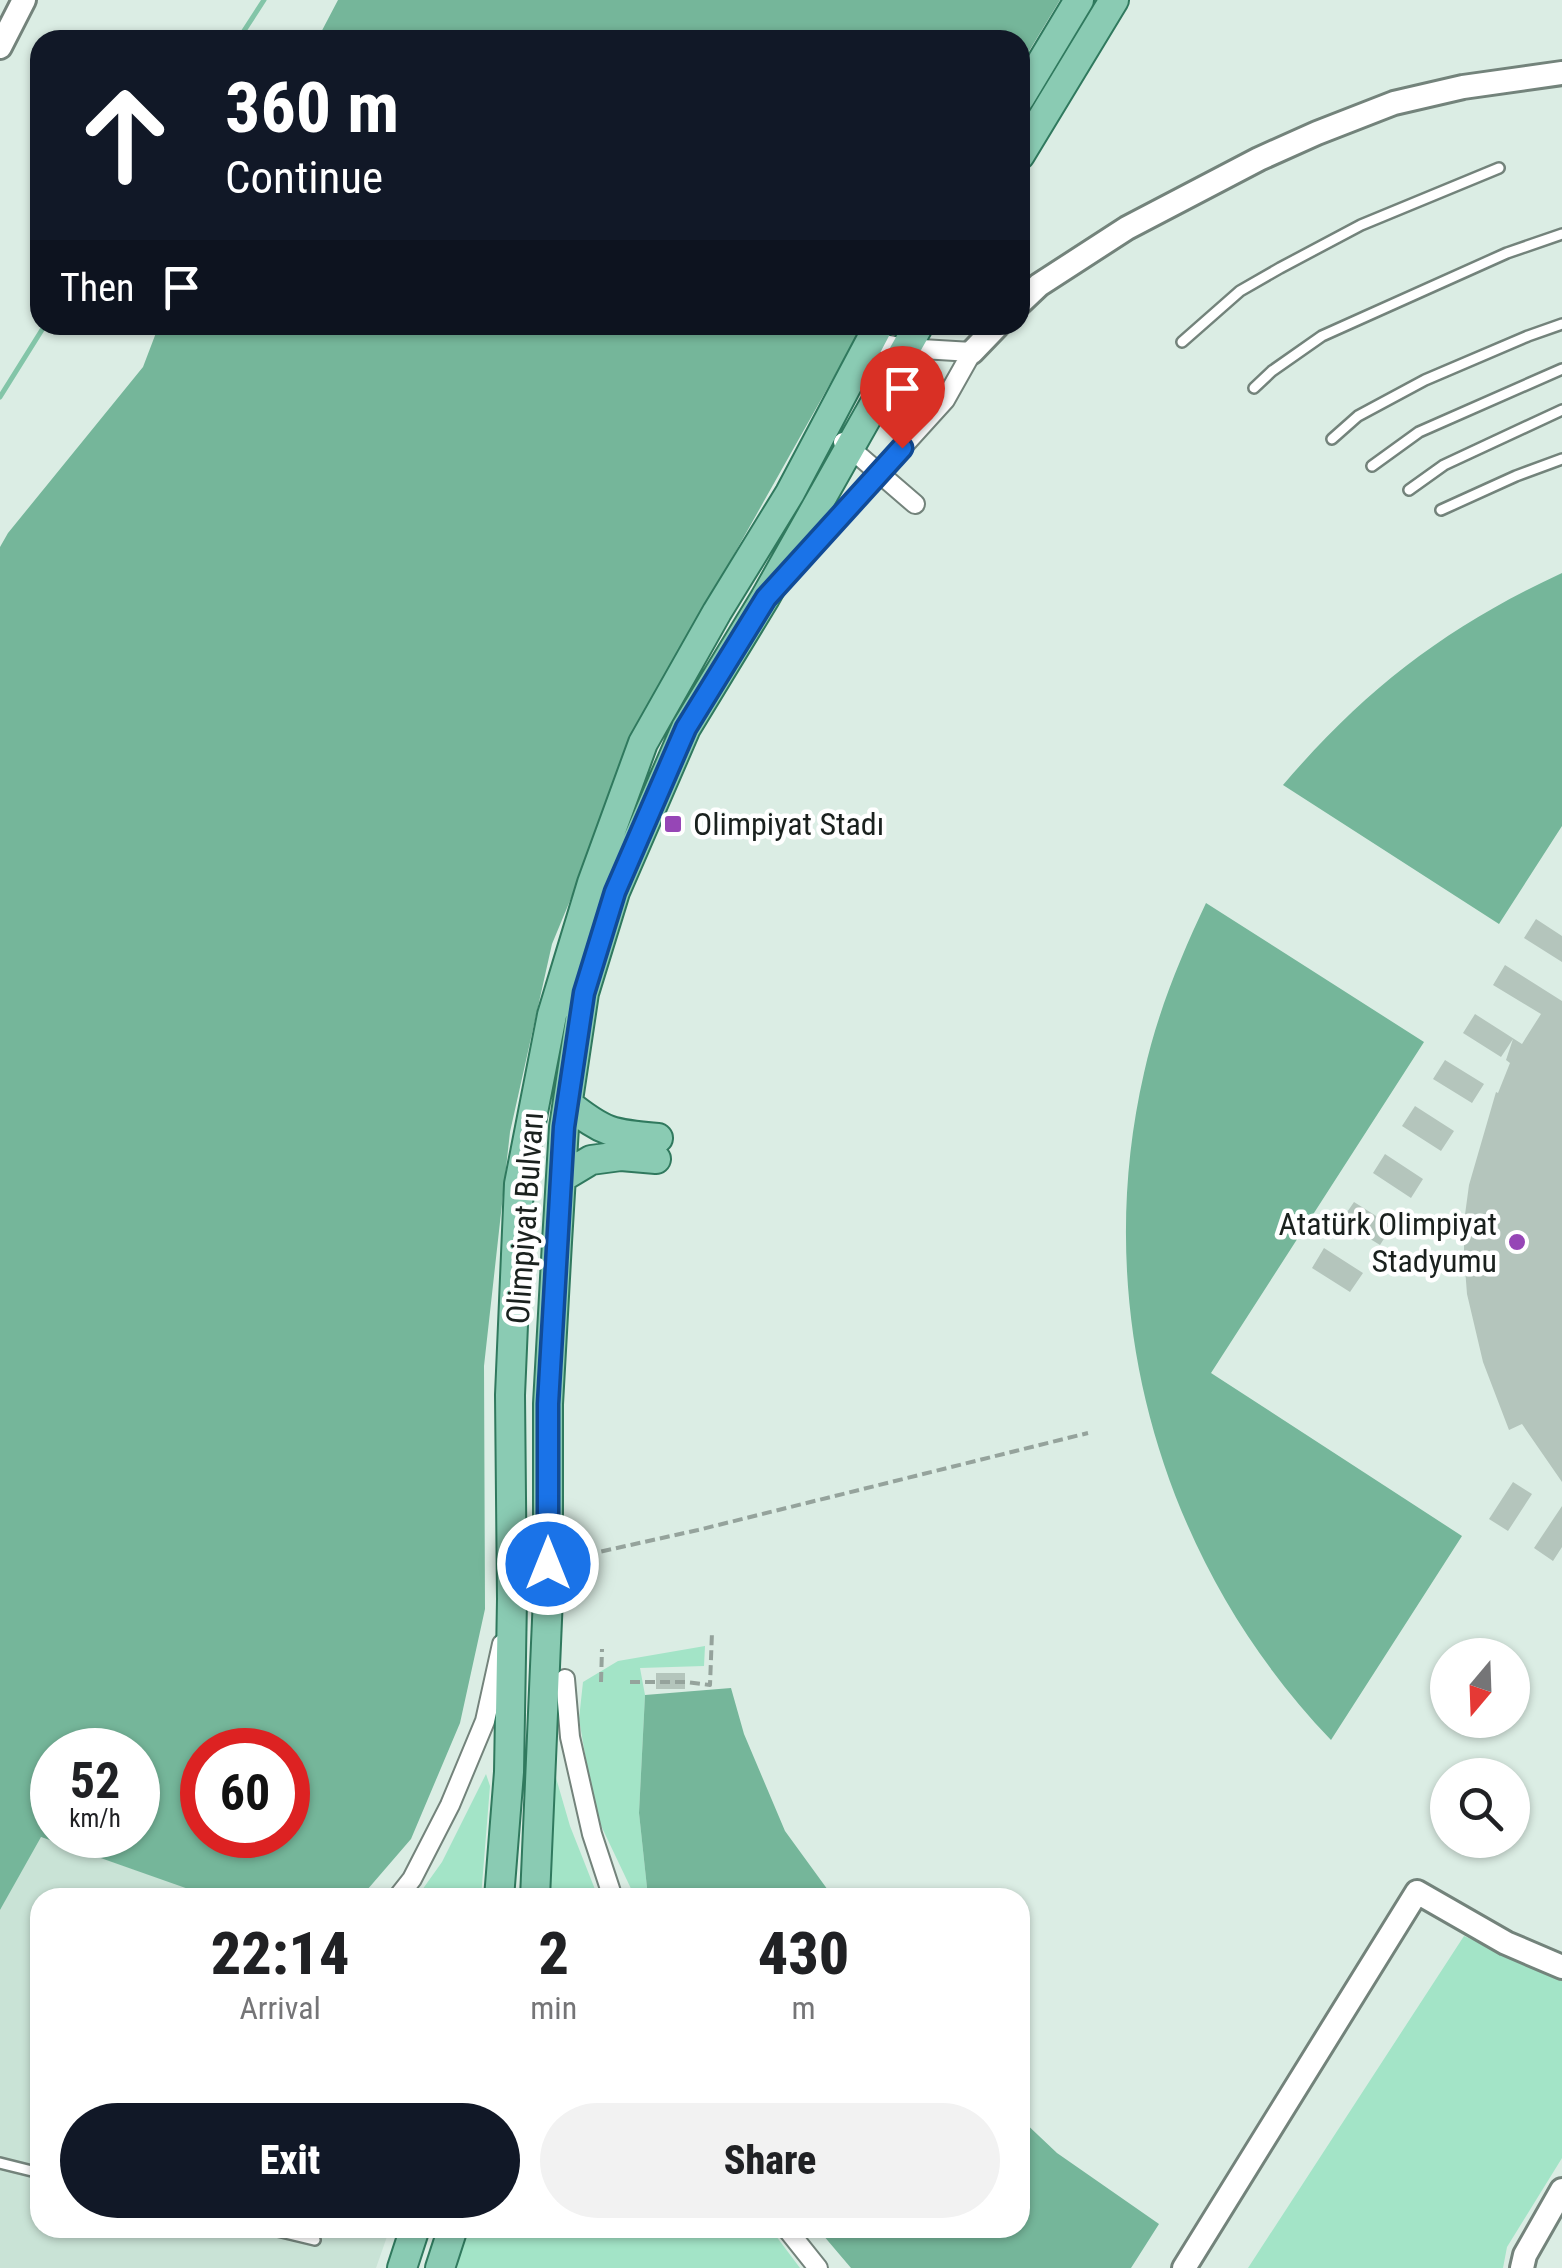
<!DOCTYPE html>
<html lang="en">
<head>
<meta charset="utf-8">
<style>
	body { margin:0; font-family:"Roboto Condensed",sans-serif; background:#f2f2f2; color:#202124; height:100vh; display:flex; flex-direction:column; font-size:38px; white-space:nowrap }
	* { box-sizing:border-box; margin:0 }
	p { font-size:32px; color:#757577 }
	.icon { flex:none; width:55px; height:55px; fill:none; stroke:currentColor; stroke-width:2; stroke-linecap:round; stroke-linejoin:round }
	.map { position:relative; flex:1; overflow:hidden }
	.sheet { position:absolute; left:30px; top:1888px; width:1000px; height:350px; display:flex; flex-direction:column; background:#fff; border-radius:30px; box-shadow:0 2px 8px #0004 }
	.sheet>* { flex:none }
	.hud { position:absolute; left:30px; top:30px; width:1000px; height:305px; border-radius:30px; box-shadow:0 2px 8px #0004; background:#111827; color:#fff; overflow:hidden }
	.needle { width:65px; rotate:199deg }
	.tools { position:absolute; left:1430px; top:1638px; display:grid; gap:20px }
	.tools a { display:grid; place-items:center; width:100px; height:100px; border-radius:50%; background:#fff; box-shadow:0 2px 8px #0004; font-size:50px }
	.speed { position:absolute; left:30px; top:1728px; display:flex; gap:20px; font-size:50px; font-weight:700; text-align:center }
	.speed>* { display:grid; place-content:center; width:130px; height:130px; border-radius:50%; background:#fff; box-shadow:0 2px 8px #0004; line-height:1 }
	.speed small { font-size:25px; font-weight:400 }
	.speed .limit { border:15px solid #d22; background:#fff; color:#111 }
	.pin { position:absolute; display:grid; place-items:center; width:85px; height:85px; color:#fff; margin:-102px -42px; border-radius:50% 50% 50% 0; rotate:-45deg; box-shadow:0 0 10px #0007 }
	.pin .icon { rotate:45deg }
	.me { position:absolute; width:110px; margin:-55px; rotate:0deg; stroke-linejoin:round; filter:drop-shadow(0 0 8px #0008) }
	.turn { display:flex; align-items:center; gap:35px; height:210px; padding:0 30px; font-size:45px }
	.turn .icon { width:130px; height:130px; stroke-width:2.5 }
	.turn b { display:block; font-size:70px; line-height:85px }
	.then { display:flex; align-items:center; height:95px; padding:0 30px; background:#0003; gap:20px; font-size:38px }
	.eta { display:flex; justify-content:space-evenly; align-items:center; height:170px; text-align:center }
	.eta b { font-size:60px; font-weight:800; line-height:70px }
	.action { display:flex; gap:20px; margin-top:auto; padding:20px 30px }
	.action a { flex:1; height:115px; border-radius:60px; background:#111827; color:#fff; font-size:40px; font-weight:800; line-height:115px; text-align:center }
	.action a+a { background:#f2f2f2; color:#202124 }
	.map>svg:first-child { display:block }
</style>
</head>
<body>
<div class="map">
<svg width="1562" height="2268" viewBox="0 0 1562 2268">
	<rect width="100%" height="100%" fill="#dbede4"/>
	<path fill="#c9e3d6" d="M40,1837L214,1897L40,1898V2228H390L376,2268H0V1910Z"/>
	<path fill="#a3e4c7" d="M705,1646L704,1666L640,1668L645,1695L639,1813L648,1897H635L595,1813L579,1719L583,1682L618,1661Z
		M554,1771L570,1826L598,1897L545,1898Z
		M486,1774L490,1786L481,1897H417L442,1862Z
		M1464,1936L1562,1978V2158L1507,2247L1503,2268H1248Z
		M468,2228H770L800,2268H456Z"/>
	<path fill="#75b69a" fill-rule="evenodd" d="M338,0H1060L1020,66V40H317Z
		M159,325H863L678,654L613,797L552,944L510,1132L484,1366L485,1609L460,1723L411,1839L361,1897L214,1898L41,1837L0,1910V547L8,533L143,367ZM52,1750H138V1835H52ZM202,1750H288V1835H202Z
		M1562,573V826L1499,924L1283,785C1365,689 1447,626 1562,573Z
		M1206,903L1424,1042L1211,1373L1462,1536L1331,1740C1162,1564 1089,1312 1144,1073C1157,1014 1180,958 1206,903Z
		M731,1688L744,1734L785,1831L833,1897H648L639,1813L645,1695Z
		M1020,2118L1057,2153L1159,2224L1131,2268H851L817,2228H1020Z"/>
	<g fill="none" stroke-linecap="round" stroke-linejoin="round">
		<path stroke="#83c5a8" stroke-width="5" d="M238,40L264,0
			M0,397L45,325"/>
	</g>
	<path fill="#b4c5bc" d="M1536,919L1562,936V962L1524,938Z
		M1505,965L1562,1001V1482L1522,1424L1509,1430L1483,1362L1467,1294L1464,1255V1222L1469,1185L1496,1092L1498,1093L1510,1063L1506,1060L1513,1039L1501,1057L1463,1033L1475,1014L1522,1044L1541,1014L1493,985Z
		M1445,1060L1484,1084L1472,1103L1433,1079Z
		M1415,1106L1454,1131L1441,1151L1402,1126Z
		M1385,1154L1423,1179L1411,1198L1373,1173Z
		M1354,1202L1392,1226L1380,1245L1341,1221Z
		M1324,1248L1363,1273L1350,1292L1312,1268Z
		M1513,1482L1532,1494L1508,1531L1489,1519Z
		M1562,1506V1547L1553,1561L1534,1548Z
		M656,1673H685V1689H656Z"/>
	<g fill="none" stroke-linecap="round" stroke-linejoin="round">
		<defs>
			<path id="service" d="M1182,342L1240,291L1280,268L1361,225L1499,168
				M1254,388L1272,371L1322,336L1507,253L1562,234
				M1332,439L1358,416L1425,380L1528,336L1562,324
				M1372,466L1419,432L1562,369
				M1409,490L1444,465L1562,410
				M1441,510L1516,476L1562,459
				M0,2163L40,2173
				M265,2228L315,2240"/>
			<path id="minor" d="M843,442L915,504
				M790,571L945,400L972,352L905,348L869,341
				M565,1679L570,1737L592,1834L613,1898
				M397,1898L412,1879L450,1805L485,1721L502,1644
				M786,2228L818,2268"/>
			<path id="tertiary" d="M0,47L24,0
				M1020,303L1039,285L1127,228L1259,159L1317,133L1394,103L1463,87L1562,73
				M972,352L998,325
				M1184,2268L1417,1892L1506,1943L1562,1967
				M1522,2268L1525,2255L1562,2190"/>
			<path id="primary" d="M1020,98L1079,0
				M1020,155L1114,0
				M568,1104C604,1133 612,1134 658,1138
				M561,1178L591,1160L621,1156L656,1159
				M499,1898L509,1772L512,1599L510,1395L519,1184L552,1015L592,883L643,743L717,612L790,493L879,325
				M535,1898L548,1597V1404L557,1242L564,1127L584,993L615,892L686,728L765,598L919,325
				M402,2268L415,2228
				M440,2268L453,2228"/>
		</defs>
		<use href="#service" stroke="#73837b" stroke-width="14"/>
		<use href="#minor" stroke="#73837b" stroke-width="22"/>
		<use href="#tertiary" stroke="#73837b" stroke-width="28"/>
		<use href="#primary" stroke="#30795e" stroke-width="32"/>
		<path stroke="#95a39c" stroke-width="4" stroke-dasharray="10 5" stroke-linecap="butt" d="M572,1558L698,1530L1088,1433
			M601,1682L602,1649
			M630,1682H685L710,1685L712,1632"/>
		<use href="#service" stroke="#fff" stroke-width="9"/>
		<use href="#minor" stroke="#fff" stroke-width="18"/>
		<use href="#tertiary" stroke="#fff" stroke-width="22"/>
		<use href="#primary" stroke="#8acbb3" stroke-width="28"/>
	</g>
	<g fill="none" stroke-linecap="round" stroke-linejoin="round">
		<defs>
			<path id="route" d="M548,1564V1404L564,1127L584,993L615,892L686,728L766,598L902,448"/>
		</defs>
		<use href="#route" stroke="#114b97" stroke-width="25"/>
		<use href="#route" stroke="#1a73e8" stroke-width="18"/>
	</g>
	<g fill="#9646b6" stroke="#fff" stroke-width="4">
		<rect x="663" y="814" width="20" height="20" rx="5"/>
		<circle cx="1517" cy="1242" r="10"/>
	</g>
	<g text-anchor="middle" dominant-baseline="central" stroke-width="9" stroke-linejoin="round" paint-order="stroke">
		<g font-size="32" fill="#1a211e" stroke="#fff" text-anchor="start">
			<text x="693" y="824">Olimpiyat Stadı</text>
			<text x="1497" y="1224" text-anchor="end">Atatürk Olimpiyat<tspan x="1497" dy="37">Stadyumu</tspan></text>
		</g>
		<g font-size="32" fill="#1a211e" stroke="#fff">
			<text transform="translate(525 1218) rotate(-86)">Olimpiyat Bulvarı</text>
		</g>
	</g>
</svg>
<div class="tools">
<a><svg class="needle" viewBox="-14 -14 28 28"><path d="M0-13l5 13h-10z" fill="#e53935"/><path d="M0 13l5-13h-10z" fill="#757577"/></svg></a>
<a><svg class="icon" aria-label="search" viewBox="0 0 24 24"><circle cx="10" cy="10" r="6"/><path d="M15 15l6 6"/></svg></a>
</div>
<div class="speed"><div>52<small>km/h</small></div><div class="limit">60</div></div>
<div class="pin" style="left:902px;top:448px;background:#d93025"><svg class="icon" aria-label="arrive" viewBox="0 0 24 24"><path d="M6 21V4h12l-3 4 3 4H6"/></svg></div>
<svg class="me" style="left:548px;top:1564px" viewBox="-20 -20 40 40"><circle r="17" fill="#1a73e8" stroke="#fff" stroke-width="3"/><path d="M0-11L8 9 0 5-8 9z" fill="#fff"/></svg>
<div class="hud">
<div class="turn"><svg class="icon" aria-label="ahead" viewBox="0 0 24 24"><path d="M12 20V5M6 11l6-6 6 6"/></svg><div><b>360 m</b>Continue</div></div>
<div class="then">Then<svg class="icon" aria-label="arrive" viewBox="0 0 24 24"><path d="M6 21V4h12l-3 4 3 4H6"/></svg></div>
</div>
<section class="sheet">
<div class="eta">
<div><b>22:14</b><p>Arrival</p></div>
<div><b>2</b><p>min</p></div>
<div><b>430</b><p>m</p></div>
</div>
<div class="action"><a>Exit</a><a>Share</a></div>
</section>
</div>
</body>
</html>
